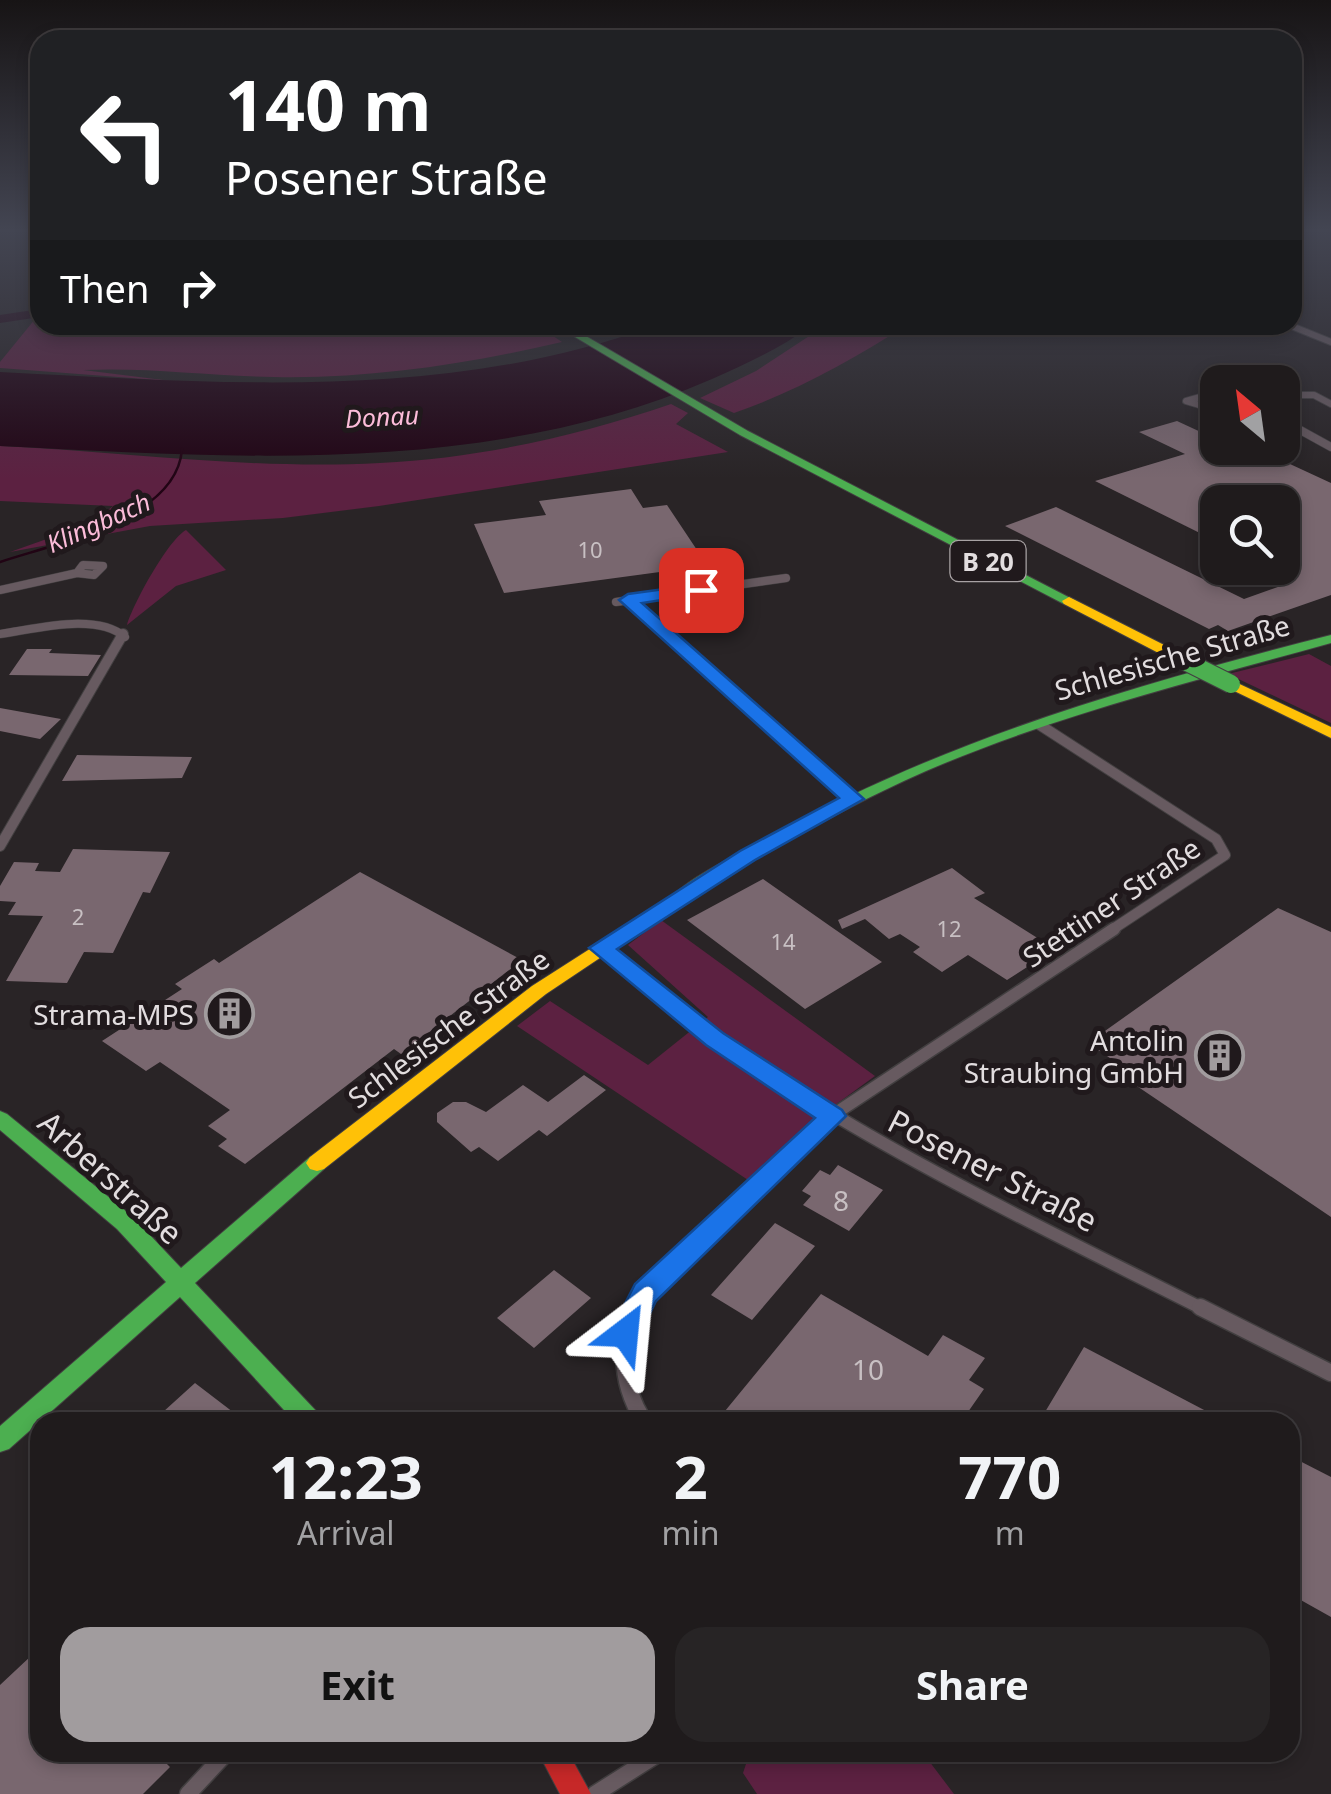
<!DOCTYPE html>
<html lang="en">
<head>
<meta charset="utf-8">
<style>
	body { margin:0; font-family:"Noto Sans",sans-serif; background:#272425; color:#f1f3f6; height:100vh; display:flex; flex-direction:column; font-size:38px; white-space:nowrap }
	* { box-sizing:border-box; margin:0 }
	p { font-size:32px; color:#a1a1a3 }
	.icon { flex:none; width:55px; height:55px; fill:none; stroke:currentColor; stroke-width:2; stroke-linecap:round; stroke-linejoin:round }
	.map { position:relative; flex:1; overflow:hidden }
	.details { position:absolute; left:30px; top:1412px; width:1270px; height:350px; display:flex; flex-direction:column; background:#1f1b1c; border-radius:30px; box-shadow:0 5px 15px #0003,0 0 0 2px #3c393b }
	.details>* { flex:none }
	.banner { position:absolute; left:30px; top:30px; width:1272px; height:305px; border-radius:30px; box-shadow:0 5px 15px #0003,0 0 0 2px #3c393b; background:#202124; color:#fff; overflow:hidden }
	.needle { width:65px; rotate:331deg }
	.tools { position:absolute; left:1200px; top:365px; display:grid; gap:20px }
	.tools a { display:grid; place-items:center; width:100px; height:100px; border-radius:20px; background:#1f1b1c; box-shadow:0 5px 15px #0003,0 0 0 2px #3c393b; font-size:50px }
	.pin { position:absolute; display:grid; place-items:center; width:85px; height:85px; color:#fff; margin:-42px; border-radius:20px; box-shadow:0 5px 15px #0006 }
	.me { position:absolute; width:110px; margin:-55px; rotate:29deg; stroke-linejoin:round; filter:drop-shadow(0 0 8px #0008) }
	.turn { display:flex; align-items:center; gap:35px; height:210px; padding:0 30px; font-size:45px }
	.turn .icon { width:130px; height:130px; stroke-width:2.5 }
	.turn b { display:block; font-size:70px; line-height:85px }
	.then { display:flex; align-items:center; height:95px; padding:0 30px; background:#0003; gap:20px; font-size:38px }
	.eta { display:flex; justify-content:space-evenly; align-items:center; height:170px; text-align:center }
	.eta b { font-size:60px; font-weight:700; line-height:70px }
	.button { display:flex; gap:20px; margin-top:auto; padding:20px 30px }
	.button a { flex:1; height:115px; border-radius:30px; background:#a19c9e; color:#111; font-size:40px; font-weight:700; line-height:115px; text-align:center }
	.button a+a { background:#272425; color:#f1f3f6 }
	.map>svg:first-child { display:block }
</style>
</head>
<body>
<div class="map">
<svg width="1331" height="1794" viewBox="0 0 1331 1794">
	<rect width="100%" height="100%" fill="#292426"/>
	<path fill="#5c2141" d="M40,313V325H537L562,342C468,364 371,379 274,377C211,376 146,367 83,370L171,381L0,368V362Z
		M826,325H907C852,360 797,391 734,413L700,398L756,371Z
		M671,404L688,413L676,424L728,452L379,506L283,518L150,526L10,552L92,523L113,506L0,501V446C126,452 254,470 380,463C480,458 577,436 671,404Z
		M186,530L226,570L176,586L127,625C133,604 168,540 186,530Z
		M1309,654L1331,666V723L1228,674Z
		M661,920L875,1076L802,1129L748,1180L517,1026L550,1001L648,1065L708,1017L628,945Z
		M759,1753H923L954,1794H757L743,1773L747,1761Z"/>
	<path fill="#210414" d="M656,325H812C781,348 748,363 712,379C490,476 237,458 0,446V372C217,383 448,402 656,325Z"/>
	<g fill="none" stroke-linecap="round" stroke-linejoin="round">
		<path stroke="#210414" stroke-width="2.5" d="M0,562C56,543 177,520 182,449"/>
		<path fill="#210414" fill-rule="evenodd" d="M40,309V317L0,323V315Z"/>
	</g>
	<path fill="#79676f" d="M1177,421L1218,440V448H1234L1265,462L1277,458L1331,483V595L1228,631L1218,625L1209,629L1005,526L1056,507L1244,599L1292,582L1265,568H1282V502H1218V542L1095,481L1185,454L1139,432Z
		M631,489L643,508L667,505L703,559L678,563L682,569L504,593L474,524L546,515L539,501Z
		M27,649H52L49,653L101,655L88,676L9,675Z
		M0,708L61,719L40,739L0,731Z
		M77,755L192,757L182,778L62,781Z
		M73,849L170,852L150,893L143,892L113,953L84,952L67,983L6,981L43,916L8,915L16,902L0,901V886L14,862L39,863L35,871L60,872Z
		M952,868L985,893L974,898L1055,949L1007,980L968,955L942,972L913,952L920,947L900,934L889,939L865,919L842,929L838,920Z
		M360,872L522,960L401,1054L394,1049L245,1164L218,1146L227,1139L208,1126L230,1110L160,1062L146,1071L102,1041L182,989L175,984L214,959L219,963Z
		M763,879L830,926L882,962L805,1009L687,920Z
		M1278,908L1331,932V1217L1119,1074L1126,1069L1088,1043Z
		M584,1075L606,1090L547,1136L539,1130L498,1161L479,1147L471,1152L437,1122V1113L453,1102H466L486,1112L523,1085L548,1102Z
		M838,1165L883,1190L849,1231L803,1205L811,1196L802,1191L820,1170L830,1175Z
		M775,1223L815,1246L752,1320L711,1295Z
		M554,1270L591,1298L534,1348L497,1318Z
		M821,1294L928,1356L943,1335L985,1358L969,1380L984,1389L961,1422H716Z
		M1084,1347L1227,1422H1039Z
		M195,1383L246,1422H177L163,1412Z
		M1290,1456L1331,1477V1617L1290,1594Z
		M32,1655L40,1663V1752H125L132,1759L138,1752H155L170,1767L143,1794H0V1685Z"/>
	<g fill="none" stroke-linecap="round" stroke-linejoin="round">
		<defs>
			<path id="street-far4" d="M1289,325L1331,342
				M1282,395H1314L1331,404
				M1210,408L1186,401L1218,392"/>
			<path id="street-far3" d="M1201,405L1218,410
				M1282,420L1331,447
				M83,565L103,566L94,575L77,573Z
				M0,590L77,573
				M628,600L670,637
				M616,602L786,578
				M0,634C36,629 96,612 125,637"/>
			<path id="street-far2" d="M667,634L853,799
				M1040,725L1216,839L1225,855L1110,931
				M0,846L123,634"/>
			<path id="street-far1" d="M601,948C780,1105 994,1203 1205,1310
				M636,1310L646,1293L839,1111L1114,929"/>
			<path id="street" d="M637,1307C617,1347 621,1384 644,1422
				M1200,1307L1331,1373
				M188,1794L227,1752
				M595,1794L661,1752"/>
			<path id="fast" d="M555,325H567L748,431L1076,601L1074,604H1064L740,435Z
				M1331,635V643C1194,681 1056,715 926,771C844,807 767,852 691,897H679L676,893C695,874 742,853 767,839C945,739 1135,685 1331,635Z
				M0,1111L7,1114L133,1217L181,1268L310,1157L317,1155L324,1157L328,1163L324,1169L195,1283L319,1414L322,1422H295L180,1297L9,1449L0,1452V1426L166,1282L117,1229L0,1130Z"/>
			<path id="slow" d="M1069,597L1186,656L1188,659L1186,662H1176L1064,604L1062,601Z
				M1231,680L1331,727V738L1226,687V681Z
				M685,888L691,889L694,893L691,897L546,994L324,1169L317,1171L310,1169L306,1163L310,1157L532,986Z"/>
			<path id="jam" d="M538,1752H568L591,1794H560Z"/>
		</defs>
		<use href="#street-far4" stroke="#423f40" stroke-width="8"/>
		<use href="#street-far3" stroke="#423f40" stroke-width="9"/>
		<use href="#street-far2" stroke="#423f40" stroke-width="12"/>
		<use href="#street-far1" stroke="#423f40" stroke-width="15"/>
		<use href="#street" stroke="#423f40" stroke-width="19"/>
		<use href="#fast" stroke="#423f40" stroke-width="2"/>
		<use href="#slow" stroke="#423f40" stroke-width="2"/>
		<use href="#jam" stroke="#423f40" stroke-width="2"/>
		<use href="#street-far4" stroke="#675a60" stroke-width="6"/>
		<use href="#street-far3" stroke="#675a60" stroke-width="8"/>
		<use href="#street-far2" stroke="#675a60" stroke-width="10"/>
		<use href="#street-far1" stroke="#675a60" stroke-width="12"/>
		<use href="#street" stroke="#675a60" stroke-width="16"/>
		<use href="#fast" fill="#4caf50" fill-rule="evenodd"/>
		<use href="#slow" fill="#ffc107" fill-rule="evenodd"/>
		<use href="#jam" fill="#c62828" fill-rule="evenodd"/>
		<defs>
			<path id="fast-bridge" d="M1181,659L1231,684"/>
		</defs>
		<use href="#fast-bridge" stroke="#423f40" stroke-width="20" stroke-linecap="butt"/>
		<use href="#fast-bridge" stroke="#4caf50" stroke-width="18"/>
	</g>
	<linearGradient id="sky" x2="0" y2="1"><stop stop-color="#171415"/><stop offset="0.48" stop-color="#434552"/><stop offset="1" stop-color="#434552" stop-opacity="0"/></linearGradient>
	<rect width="1331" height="479" fill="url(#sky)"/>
	<path fill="#1a73e8" stroke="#114b97" stroke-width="2.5" d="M701,584L707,586V593L642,603L864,799L755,860L617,949L723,1033L842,1110L846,1116L656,1301L636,1342L625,1346L615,1342L610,1333L635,1284L815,1118L706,1045L589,948L740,851L839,798L619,600L628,594Z"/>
	<defs>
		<symbol id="building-ring" viewBox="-11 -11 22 22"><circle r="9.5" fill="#20191c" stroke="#a19c9e" stroke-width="1.5"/><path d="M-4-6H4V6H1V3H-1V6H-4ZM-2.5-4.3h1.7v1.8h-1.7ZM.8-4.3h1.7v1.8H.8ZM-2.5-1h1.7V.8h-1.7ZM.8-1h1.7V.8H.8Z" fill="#a19c9e"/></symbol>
	</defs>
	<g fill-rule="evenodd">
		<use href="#building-ring" x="202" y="986" width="55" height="55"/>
		<use href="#building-ring" x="1192" y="1028" width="55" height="55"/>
	</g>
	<g text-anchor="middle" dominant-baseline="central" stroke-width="10" stroke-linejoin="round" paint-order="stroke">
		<g font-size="22" fill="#c8c0c3">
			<text x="590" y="549">10</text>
			<text x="78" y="916">2</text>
			<text x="949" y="928">12</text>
			<text x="783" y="941">14</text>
		</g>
		<g font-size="25" font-style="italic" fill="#fcbcd9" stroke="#20191c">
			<text transform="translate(382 416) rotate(-3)">Donau</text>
			<text transform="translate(98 522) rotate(-24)">Klingbach</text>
		</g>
		<rect fill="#20191c" stroke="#a8a2a4" stroke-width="2.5" x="950.5" y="541" width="75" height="40" rx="8"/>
		<g font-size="25" font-weight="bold" fill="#e2dddf">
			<text x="988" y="561">B 20</text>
		</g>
		<g font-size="28" fill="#e2dddf" stroke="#20191c">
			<text transform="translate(1172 657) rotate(-16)">Schlesische Straße</text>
			<text transform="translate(1111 902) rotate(-34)">Stettiner Straße</text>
			<text transform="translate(448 1028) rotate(-37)">Schlesische Straße</text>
		</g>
		<g font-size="28" fill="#e2dddf" stroke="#20191c" text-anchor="end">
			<text x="194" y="1014">Strama-MPS</text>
			<text x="1184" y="1040">Antolin<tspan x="1184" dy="32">Straubing GmbH</tspan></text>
		</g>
		<g font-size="28" fill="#c8c0c3">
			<text x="841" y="1200">8</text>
			<text x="868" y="1369">10</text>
		</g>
		<g font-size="32" fill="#e2dddf" stroke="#20191c">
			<text transform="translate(993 1170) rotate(27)">Posener Straße</text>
			<text transform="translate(111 1177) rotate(42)">Arberstraße</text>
		</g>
	</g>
</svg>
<div class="tools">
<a><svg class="needle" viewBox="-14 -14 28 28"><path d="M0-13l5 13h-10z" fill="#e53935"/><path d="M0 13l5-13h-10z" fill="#a1a1a3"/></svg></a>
<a><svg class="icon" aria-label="search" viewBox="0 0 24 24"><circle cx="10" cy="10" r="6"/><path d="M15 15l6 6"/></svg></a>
</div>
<div class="pin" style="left:701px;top:590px;background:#d93025"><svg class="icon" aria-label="arrive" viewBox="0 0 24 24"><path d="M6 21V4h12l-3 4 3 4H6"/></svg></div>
<svg class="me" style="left:625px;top:1333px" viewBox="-20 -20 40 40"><path d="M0-17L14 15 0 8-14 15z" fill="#1a73e8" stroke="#fff" stroke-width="4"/></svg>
<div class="banner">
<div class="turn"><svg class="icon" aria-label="left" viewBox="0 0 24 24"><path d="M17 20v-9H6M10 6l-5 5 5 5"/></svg><div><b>140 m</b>Posener Straße</div></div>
<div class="then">Then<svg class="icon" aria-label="right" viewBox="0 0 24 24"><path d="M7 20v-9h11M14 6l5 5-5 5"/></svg></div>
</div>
<section class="details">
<div class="eta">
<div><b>12:23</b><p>Arrival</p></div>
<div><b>2</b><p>min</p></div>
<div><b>770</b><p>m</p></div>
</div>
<div class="button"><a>Exit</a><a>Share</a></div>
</section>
</div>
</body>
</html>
